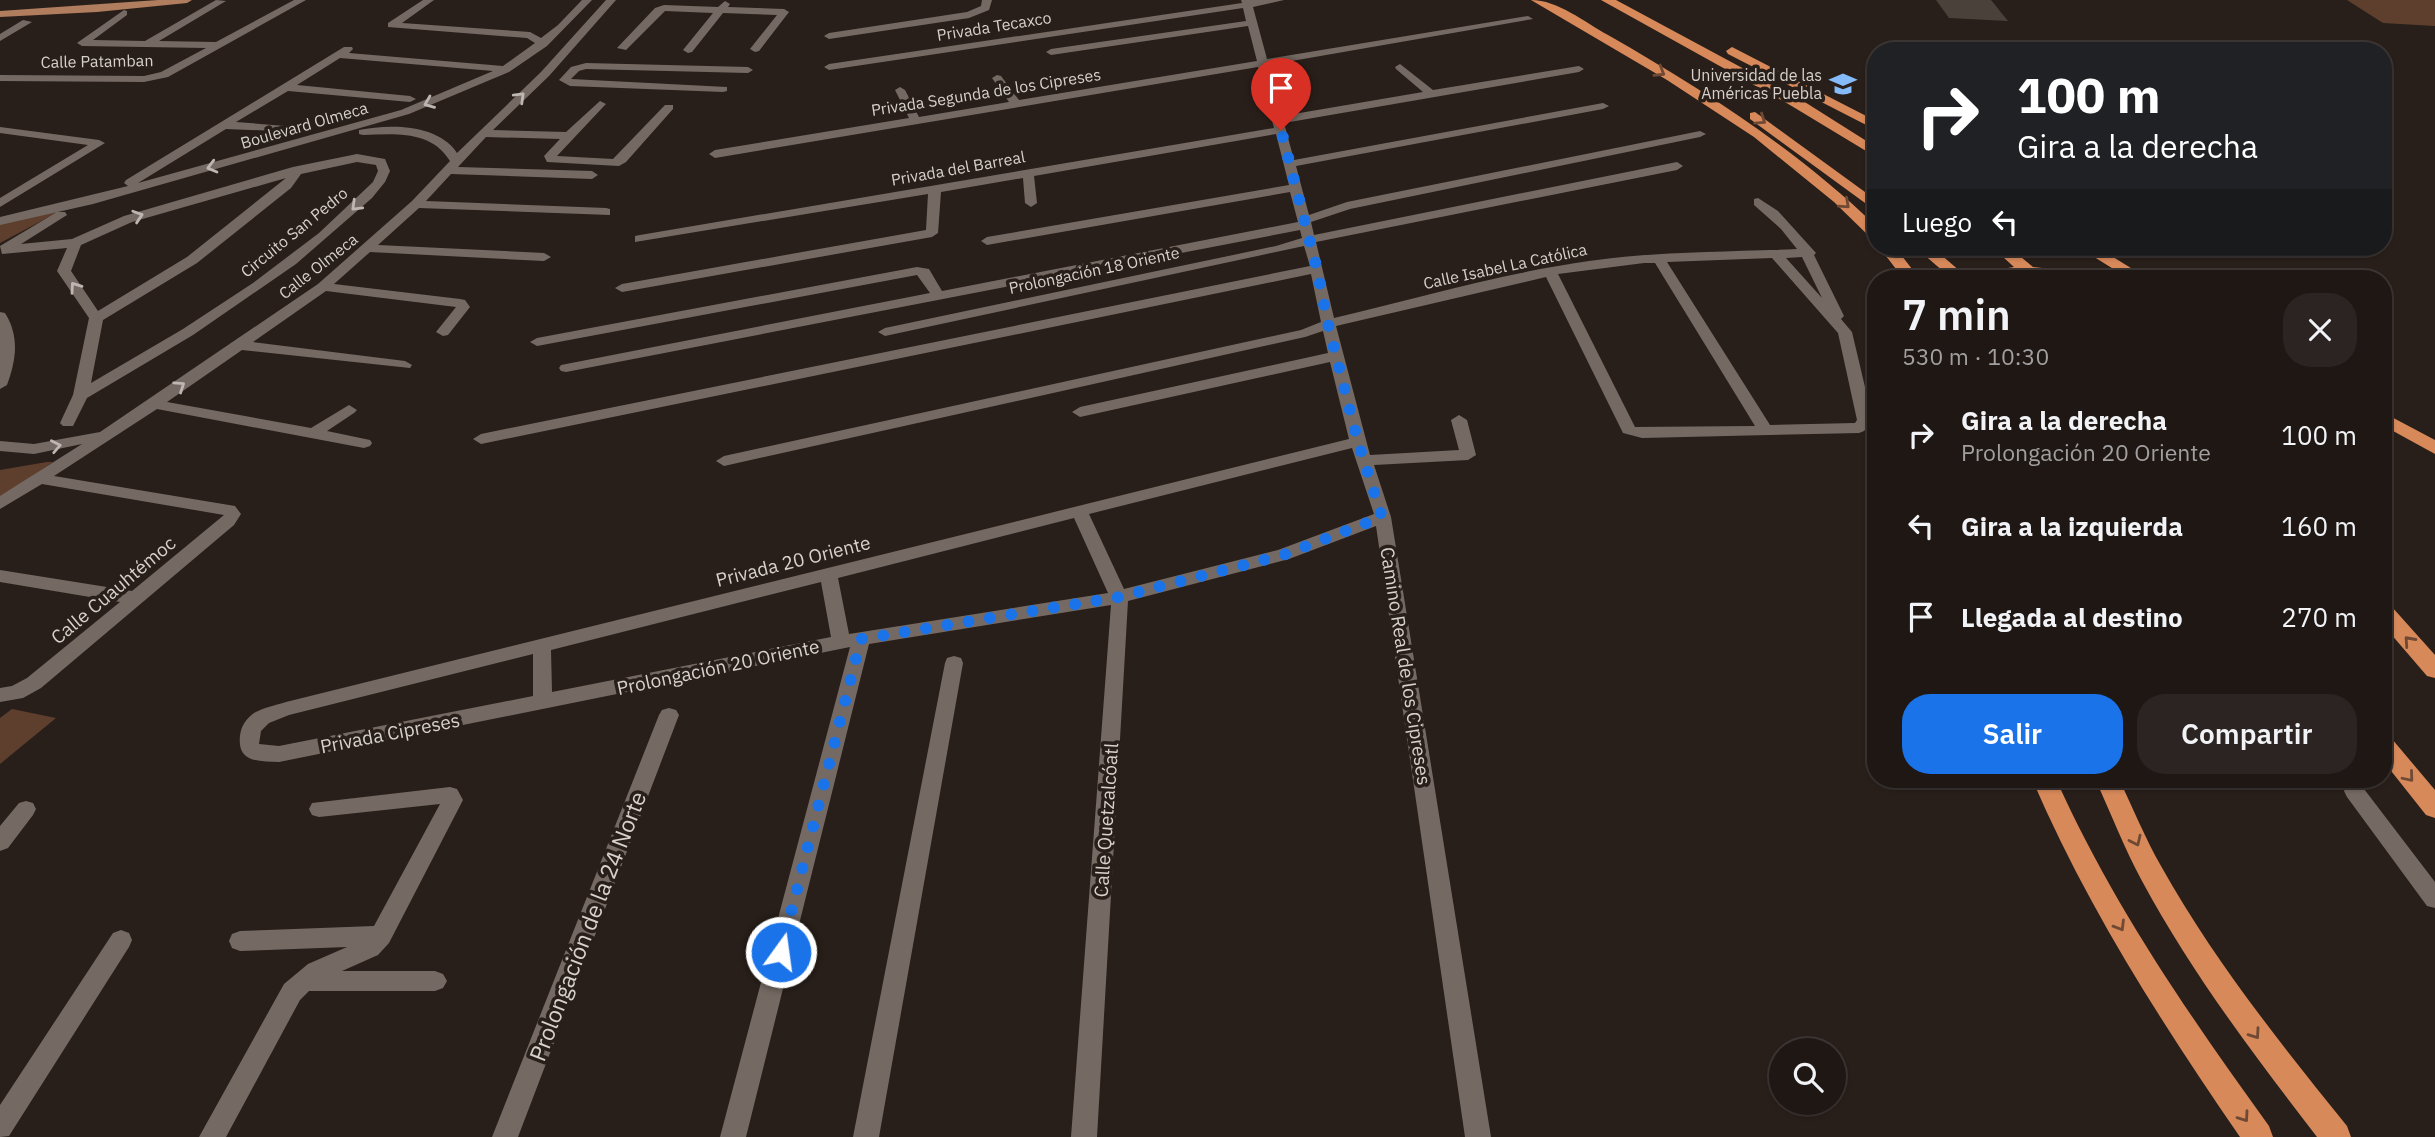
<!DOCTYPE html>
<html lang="es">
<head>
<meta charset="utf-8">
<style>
	body { margin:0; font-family:"IBM Plex Sans",sans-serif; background:#2c2422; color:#f1f3f6; height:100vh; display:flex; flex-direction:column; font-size:26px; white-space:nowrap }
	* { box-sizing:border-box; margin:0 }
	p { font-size:23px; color:#a19fa0 }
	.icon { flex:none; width:38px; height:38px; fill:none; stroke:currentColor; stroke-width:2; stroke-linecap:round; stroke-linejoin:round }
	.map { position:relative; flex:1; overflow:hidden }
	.sheet { position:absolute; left:1867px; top:270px; width:525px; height:518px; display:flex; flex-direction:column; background:#1f1714; border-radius:28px; box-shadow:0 2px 5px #0004,0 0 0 2px #3c3634 }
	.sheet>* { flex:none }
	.guide { position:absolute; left:1867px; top:42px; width:525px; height:214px; border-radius:28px; box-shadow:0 2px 5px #0004,0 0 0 2px #3c3634; background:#202124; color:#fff; overflow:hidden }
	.tools { position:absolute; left:1769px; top:1038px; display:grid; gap:14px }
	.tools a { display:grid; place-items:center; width:77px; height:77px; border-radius:50%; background:#1f1714; box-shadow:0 2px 5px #0004,0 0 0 2px #3c3634; font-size:35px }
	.pin { position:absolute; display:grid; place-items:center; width:60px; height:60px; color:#fff; margin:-72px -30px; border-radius:50% 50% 50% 0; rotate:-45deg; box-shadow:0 0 7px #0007 }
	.pin .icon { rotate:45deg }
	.me { position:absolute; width:77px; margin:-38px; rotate:14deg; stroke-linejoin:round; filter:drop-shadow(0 0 5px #0008) }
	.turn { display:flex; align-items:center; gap:24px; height:147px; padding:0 35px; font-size:32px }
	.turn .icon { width:91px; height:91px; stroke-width:2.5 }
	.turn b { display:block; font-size:49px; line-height:60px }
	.then { display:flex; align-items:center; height:66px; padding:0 35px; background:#0003; gap:14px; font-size:26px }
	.round { display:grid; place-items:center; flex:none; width:74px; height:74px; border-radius:28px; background:#2c2422 }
	.headline { display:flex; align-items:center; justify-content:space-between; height:119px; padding:0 35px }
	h1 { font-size:42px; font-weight:600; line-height:52px }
	.primary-button { display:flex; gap:14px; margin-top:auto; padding:14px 35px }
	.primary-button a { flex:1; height:80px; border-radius:28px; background:#1a73e8; color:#fff; font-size:28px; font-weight:600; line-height:80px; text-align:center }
	.primary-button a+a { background:#2c2422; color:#f1f3f6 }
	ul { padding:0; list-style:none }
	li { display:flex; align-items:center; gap:21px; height:91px; padding:0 35px }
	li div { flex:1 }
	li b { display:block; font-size:26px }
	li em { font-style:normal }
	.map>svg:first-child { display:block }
</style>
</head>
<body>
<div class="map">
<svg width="2435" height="1137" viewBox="0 0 2435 1137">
	<rect width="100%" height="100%" fill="#291f1a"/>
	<path fill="#5e3f2e" d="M2347,0H2435V26L2383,23Z
		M60,211L0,243V224Z
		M47,462H53L0,498V470Z
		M12,709L56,718L0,764V718Z"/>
	<path fill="#4b413b" d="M1936,0H1991L2008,21L1949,18Z"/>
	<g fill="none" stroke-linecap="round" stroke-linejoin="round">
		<path fill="#756a63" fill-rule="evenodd" d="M216,0L226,1L159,41L216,42L294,0H306L168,77L144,82L0,81V75L144,76L161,72L206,48L82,46L77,43L124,10L127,11V15L93,40L145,41Z
			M423,0H434L402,23L530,32L541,38L558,25L582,0H592L547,46L509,72L409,114L93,204L0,225V217L128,186L124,183L126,180L344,47H352L353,49L349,53L503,66L535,43L527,38L388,27V23ZM340,58L493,71L401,110L138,183L226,129L302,132L304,130L298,127L236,122L288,91L410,102L416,99L410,96L297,85Z
			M606,0H616L549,76L493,130L566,132L600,101L606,104L604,106L557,156L613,159L665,105H673V109L626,162L619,166L547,162L544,156L560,139L486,137L458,167L592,171L598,175L592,179L451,174L426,201L606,208L610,209V215L419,208L378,245L544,253L551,257L544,261L370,252L334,284L460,299L465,300L470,307L448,335L443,336L436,332L456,307L326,291L253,342L405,361L412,365L410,368L242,350L167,402L311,428L349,405L357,410L354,413L327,431L370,440L372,443L370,446L364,448L157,409L54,476L229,505L235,506L241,514L234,525L41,688L23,698L0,702V688L12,686L27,678L120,602L0,582V570L132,591L224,515L42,484L0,509V496L82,444L34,454L0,451V441L34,444L100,432L318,284L412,201L450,161C431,130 395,134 363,135L359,134V130C390,124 438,124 457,153L541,72Z
			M982,0H992L989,10L969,18L829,39L824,36L829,33L967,12L981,6Z
			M1241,0H1284L1253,7L1267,59L1528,16L1533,19L1268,65L1282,116L1423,92L1396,69L1395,67L1400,64L1433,90L1579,66L1584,69L1579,72L1284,123L1294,160L1603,103L1609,106L1603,109L1296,166L1309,215L1347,202L1700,131L1706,134L1700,137L1350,209L1311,222L1314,235L1677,162L1683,166L1677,170L1316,242L1334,318C1419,298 1503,273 1589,261C1658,251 1728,252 1797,249L1781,229L1754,205V199L1758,198L1778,211L1816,253L1814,255L1844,316L1841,319L1852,332L1873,421L1864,431L1859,433L1642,438L1623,433L1546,277L1336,326L1370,455L1459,450L1451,420L1459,415L1467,420L1476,455L1468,460L1374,465L1391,517L1491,1137H1465L1376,526L1289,559L1128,601L1097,1137H1071L1111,605L869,644L746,1137H720L850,647L279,762C259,761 237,763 240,736C241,726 246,719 254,713C263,708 276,705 286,702L1349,439L1330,362L1080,417L1072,412L1080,407L1328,353L1323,331L1305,337L724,466L716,461L724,456L1301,330L1321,322L1311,274L481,444L473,439L481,434L1310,266L1304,246L885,336L878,332L885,328L1276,246L1302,238L1300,230L566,372L561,371L559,368L561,365L930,293L917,275L537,346L530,342L537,338L917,267L929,269L942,291L1298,222L1290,192L987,245L981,241L987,237L1289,185L1276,134L1034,176L1037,203L1031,207L1025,203L1023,178L941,192L938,233L932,237L622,292L615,288L622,284L926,230L928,194L635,242V236L640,235L1274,128L1258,67L715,158L709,154L715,150L909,118L895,90L900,87L905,90L919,117L1009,102L992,78L997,75L1001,76L1019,100L1257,61L1248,26L1051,55L1046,52L1051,49L1246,21L1243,8L829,70L824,67L829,64L1242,3ZM1802,257L1822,298L1786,258ZM1772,258L1838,333L1857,420L1855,423L1770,425L1667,262ZM1644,263H1655L1755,426L1635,427L1558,274ZM1352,448L1374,514L1278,550L1124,589L1089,514ZM1074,518L1108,593L849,634L838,578ZM821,582L831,637L552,692L551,650ZM533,654V696L279,746L259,744L261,731L269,723L289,715Z
			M725,1L730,4L728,7L784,9L789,12L759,51L755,52L750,49L777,15L723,13L692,52L688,53L683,50L713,13L665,11L626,50L617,48L655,8L664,5L718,7Z
			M23,20L32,22L0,41V34Z
			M586,63L748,67L753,70L748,73L586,69L579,71L571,79L727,87V91L723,92L570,86L559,80L571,67Z
			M0,127L99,140L105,143L0,207V198L88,145L0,133Z
			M357,154L385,159L390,171L385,182L372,198L296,264L193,335L87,398L73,426H63L60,423L73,395L89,318L57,271L67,248L2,254L0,246L57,212H65L67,215L21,244L72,239L124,216L293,167ZM357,162L376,165L378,171L373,182L319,233L253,283L183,329L91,383L103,320L197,263L291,188L301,174ZM286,178L187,257L98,311L71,271L81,245L132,222Z
			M0,312L5,313C20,337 16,360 7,385L0,389Z
			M954,656L961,658L963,663L879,1137H853L945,663L947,658Z
			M669,708L676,710L679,715L518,1137H492L659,715L662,710Z
			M2354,783L2361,785L2435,882V908L2427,906L2347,797L2344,791L2347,785Z
			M450,787L457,789L463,800L389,943L378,955L342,971H435L443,974L447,981L443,988L435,991H309L300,1000L226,1137H199L284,984L308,964L347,947L240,951L232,948L229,941L232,934L240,931L374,926L440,804L319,817L312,815L309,809L312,803Z
			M26,801L33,803L36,809L33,815L8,848L0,851V826L19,803Z
			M121,930L129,933L132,940L129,947L9,1136L0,1137V1105L113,933Z"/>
		<path fill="#b07d5e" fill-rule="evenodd" d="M158,0H192L187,3L97,12L0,17V11Z"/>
		<path fill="#d7895a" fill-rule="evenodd" d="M1531,0C1558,0 1584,22 1608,35C1704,90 1796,149 1876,226V240L1871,238L1834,202L1754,137L1667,80Z
			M1601,0H1616L1800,99L1876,147V157L1790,105Z
			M1732,47L1876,121V130L1728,54L1726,51Z
			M1755,112L1876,200V211L1750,119V113Z
			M1879,247H1895L1919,278H1903Z
			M1915,247H1932L1968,278H1951Z
			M1992,247H2009L2033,267L2088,273L2096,278H2026L2022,276L1969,278L1977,273L2014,267Z
			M2078,247H2097L2147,278H2128Z
			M2384,413L2435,440V454L2384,426Z
			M2384,604L2392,607L2435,655V678L2427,676L2384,626Z
			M2384,737L2392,739L2435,790V818L2426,815L2384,762Z
			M2032,779H2056C2112,904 2189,1015 2269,1126L2273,1137H2240C2161,1022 2087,907 2032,779Z
			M2095,779H2119C2133,808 2145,838 2161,866C2213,959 2280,1043 2347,1126L2351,1137H2317C2254,1055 2191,972 2142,881C2124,848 2111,813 2095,779Z"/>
	</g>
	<defs><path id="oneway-chevron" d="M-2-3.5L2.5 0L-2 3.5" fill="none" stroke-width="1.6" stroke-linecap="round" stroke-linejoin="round" transform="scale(1.75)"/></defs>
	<g stroke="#6f4934">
		<use href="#oneway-chevron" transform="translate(1660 72) rotate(31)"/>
		<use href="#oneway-chevron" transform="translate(1761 120) rotate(34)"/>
		<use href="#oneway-chevron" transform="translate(1845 204) rotate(42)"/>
		<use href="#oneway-chevron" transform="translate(2409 641) rotate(-132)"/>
		<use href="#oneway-chevron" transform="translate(2409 777) rotate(50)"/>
		<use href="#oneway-chevron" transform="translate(2136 841) rotate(65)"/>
		<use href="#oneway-chevron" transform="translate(2120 926) rotate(59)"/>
		<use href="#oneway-chevron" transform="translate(2255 1034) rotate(55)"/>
		<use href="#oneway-chevron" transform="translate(2244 1117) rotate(55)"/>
	</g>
	<g stroke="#beb6b2">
		<use href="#oneway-chevron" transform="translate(520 97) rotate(-44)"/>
		<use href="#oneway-chevron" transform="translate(429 103) rotate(158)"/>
		<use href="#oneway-chevron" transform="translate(212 167) rotate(165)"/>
		<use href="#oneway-chevron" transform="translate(356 206) rotate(136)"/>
		<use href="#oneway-chevron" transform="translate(138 216) rotate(-18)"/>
		<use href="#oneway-chevron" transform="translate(75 287) rotate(-125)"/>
		<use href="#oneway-chevron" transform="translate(180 386) rotate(-34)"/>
		<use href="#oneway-chevron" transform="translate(56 446) rotate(-11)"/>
	</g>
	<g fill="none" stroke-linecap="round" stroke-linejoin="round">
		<path stroke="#1a73e8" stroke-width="12" stroke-dasharray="0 21.6" d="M781,952L861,639L1119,597L1283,555L1382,517L1358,442L1328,324L1317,269L1281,130"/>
	</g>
	<defs>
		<symbol id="university-bare" viewBox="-9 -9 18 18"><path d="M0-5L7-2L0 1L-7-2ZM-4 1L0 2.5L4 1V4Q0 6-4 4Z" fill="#86bbfb" stroke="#291f1a" stroke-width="2.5" paint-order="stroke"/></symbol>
	</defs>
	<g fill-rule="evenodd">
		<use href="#university-bare" x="1824" y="65" width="38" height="38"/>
	</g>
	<g text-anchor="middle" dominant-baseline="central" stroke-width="7" stroke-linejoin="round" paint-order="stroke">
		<g font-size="16" fill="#d7d0cc" stroke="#291f1a">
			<text transform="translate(994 26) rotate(-9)">Privada Tecaxco</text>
			<text transform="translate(97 61) rotate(-1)">Calle Patamban</text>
			<text transform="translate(986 92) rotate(-9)">Privada Segunda de los Cipreses</text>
			<text transform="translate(304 125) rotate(-16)">Boulevard Olmeca</text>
			<text transform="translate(958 168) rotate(-10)">Privada del Barreal</text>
			<text transform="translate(294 232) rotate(-39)">Circuito San Pedro</text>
			<text transform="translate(318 266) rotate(-38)">Calle Olmeca</text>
			<text transform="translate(1505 266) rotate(-12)">Calle Isabel La Católica</text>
			<text transform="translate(1094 270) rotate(-12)">Prolongación 18 Oriente</text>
		</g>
		<g font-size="16" fill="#d7d0cc" stroke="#291f1a" text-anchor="end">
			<text x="1822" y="75">Universidad de las<tspan x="1822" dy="18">Américas Puebla</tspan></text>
		</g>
		<g font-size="19" fill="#d7d0cc" stroke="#291f1a">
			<text transform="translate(793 561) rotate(-14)">Privada 20 Oriente</text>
			<text transform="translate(113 590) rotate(-40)">Calle Cuauhtémoc</text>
			<text transform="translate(1406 666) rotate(81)">Camino Real de los Cipreses</text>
			<text transform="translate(718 667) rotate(-12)">Prolongación 20 Oriente</text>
			<text transform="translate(390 733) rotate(-11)">Privada Cipreses</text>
			<text transform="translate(1106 820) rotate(-86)">Calle Quetzalcóatl</text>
		</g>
		<g font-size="23" fill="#d7d0cc" stroke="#291f1a">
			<text transform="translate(587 926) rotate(-69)">Prolongación de la 24 Norte</text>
		</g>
	</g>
</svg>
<div class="tools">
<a><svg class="icon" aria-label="search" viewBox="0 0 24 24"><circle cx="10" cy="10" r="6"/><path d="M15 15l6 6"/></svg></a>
</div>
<div class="pin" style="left:1281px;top:130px;background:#d93025"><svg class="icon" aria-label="arrive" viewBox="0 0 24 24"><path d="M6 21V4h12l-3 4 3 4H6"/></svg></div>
<svg class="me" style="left:781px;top:952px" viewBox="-20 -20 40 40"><circle r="17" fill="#1a73e8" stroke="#fff" stroke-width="3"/><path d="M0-11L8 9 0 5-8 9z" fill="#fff"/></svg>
<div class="guide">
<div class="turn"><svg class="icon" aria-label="right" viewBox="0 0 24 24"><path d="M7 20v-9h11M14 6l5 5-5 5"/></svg><div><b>100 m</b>Gira a la derecha</div></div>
<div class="then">Luego<svg class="icon" aria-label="left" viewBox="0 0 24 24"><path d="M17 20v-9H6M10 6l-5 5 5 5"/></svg></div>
</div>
<section class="sheet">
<div class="headline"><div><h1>7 min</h1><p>530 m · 10:30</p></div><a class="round"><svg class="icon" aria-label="close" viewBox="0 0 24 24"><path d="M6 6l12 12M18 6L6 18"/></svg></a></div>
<ul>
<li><svg class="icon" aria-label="right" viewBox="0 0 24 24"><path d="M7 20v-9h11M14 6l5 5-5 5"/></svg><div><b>Gira a la derecha</b><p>Prolongación 20 Oriente</p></div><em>100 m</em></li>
<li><svg class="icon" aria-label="left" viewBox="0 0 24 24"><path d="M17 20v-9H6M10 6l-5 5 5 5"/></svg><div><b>Gira a la izquierda</b></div><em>160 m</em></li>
<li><svg class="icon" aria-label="arrive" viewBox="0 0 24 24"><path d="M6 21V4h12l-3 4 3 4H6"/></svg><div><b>Llegada al destino</b></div><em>270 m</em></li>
</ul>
<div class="primary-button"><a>Salir</a><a>Compartir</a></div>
</section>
</div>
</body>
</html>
